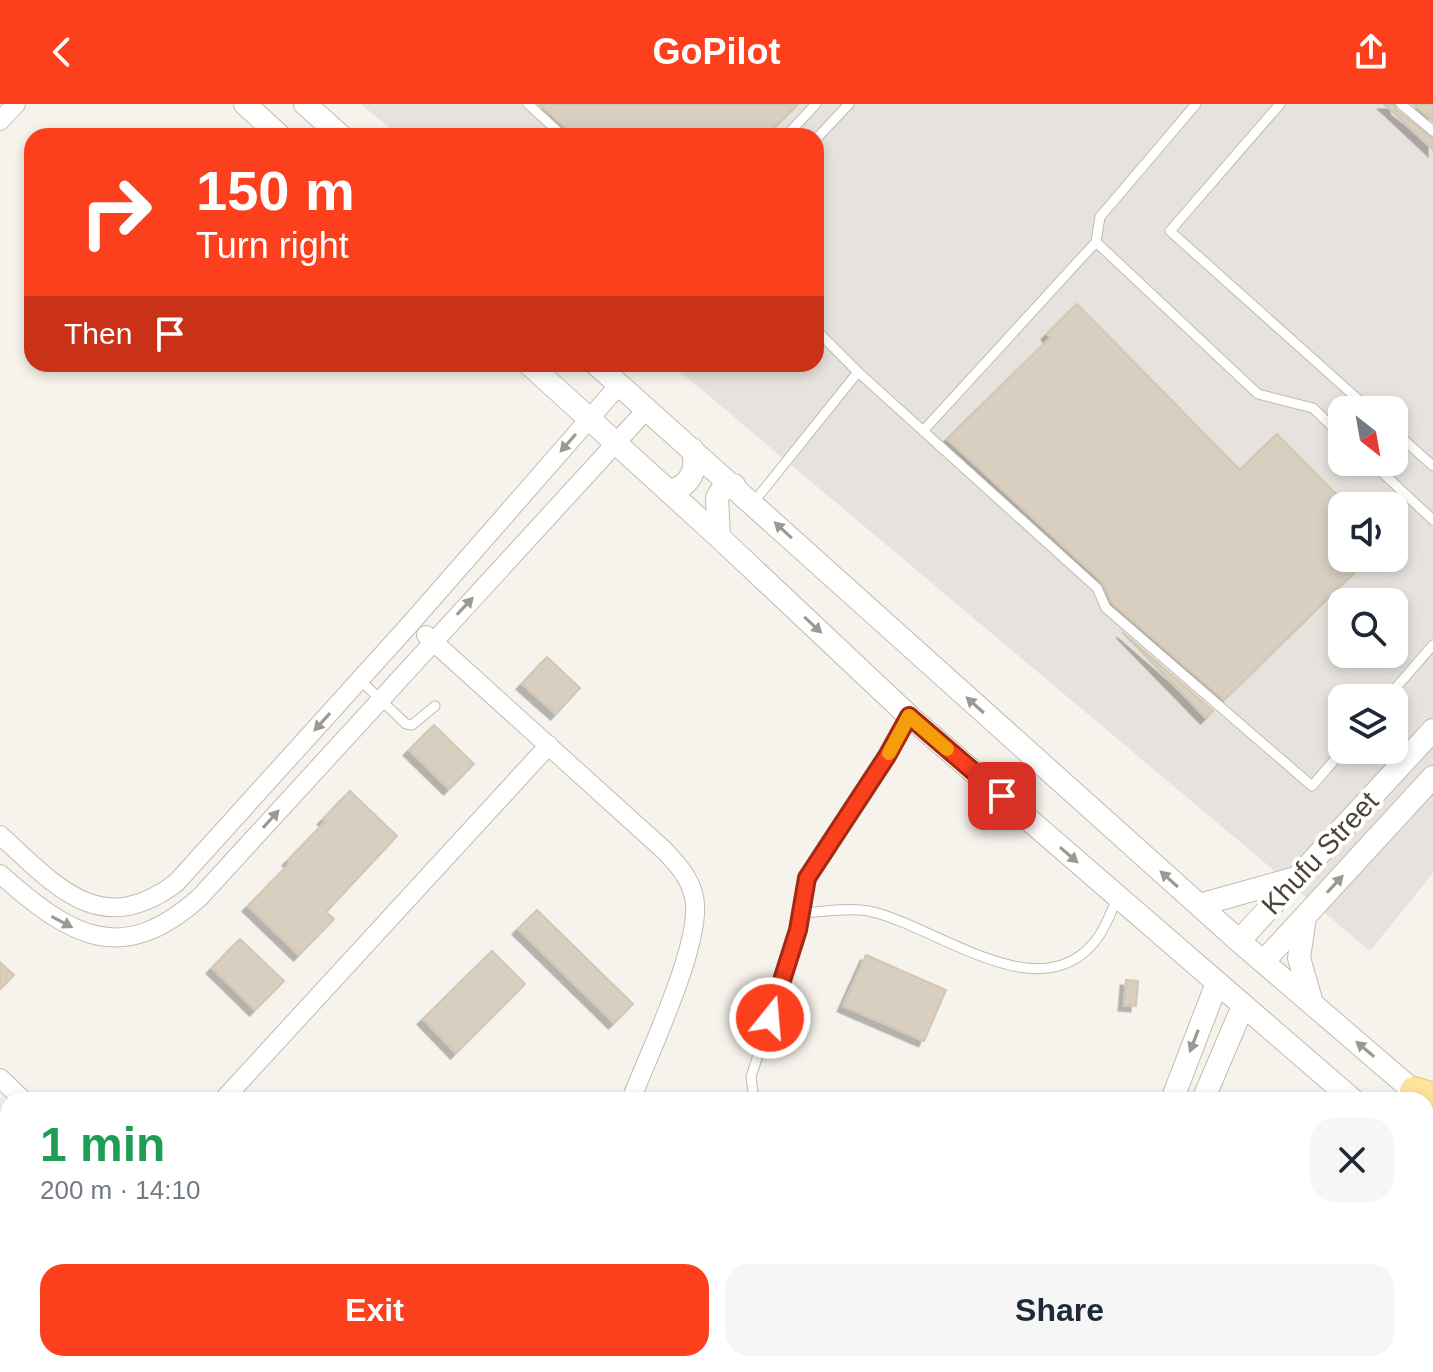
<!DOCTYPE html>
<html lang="en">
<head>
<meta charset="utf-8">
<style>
	body { margin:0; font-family:Arial,sans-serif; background:#f6f6f7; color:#1f2937; height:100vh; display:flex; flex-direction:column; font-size:30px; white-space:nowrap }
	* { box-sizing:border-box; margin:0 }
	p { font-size:26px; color:#747a83 }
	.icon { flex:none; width:44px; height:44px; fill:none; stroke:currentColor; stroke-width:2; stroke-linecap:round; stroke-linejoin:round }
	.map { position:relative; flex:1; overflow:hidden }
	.drawer { position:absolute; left:0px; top:988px; width:1434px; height:280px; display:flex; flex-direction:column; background:#fff; border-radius:24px 24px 0 0; box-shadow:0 4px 12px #0003 }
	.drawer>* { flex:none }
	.banner { position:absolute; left:24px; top:24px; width:800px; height:244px; border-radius:24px; box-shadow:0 4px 12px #0003; background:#fc3f1d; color:#fff; overflow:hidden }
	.needle { width:52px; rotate:149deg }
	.fabs { position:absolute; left:1328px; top:292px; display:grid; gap:16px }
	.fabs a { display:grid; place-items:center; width:80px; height:80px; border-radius:16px; background:#fff; box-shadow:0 4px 12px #0003; font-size:40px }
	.pin { position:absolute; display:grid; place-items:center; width:68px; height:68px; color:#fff; margin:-34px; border-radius:16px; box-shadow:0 4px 12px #0006 }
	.me { position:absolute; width:88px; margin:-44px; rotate:17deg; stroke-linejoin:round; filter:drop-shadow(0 0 6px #0008) }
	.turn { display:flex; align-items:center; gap:28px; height:168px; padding:0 40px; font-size:36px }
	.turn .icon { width:104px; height:104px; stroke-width:2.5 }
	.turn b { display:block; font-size:56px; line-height:68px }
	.then { display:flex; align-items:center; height:76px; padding:0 40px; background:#0003; gap:16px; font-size:30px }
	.round { display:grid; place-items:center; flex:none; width:84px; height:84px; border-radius:24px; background:#f6f6f7 }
	.summary { display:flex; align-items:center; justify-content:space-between; height:136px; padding:0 40px }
	h1 { font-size:48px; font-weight:800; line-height:60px; color:#1e9e55 }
	.cta { display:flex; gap:16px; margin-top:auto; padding:16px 40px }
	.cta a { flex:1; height:92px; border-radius:24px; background:#fc3f1d; color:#fff; font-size:32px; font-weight:800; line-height:92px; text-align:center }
	.cta a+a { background:#f6f6f7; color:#1f2937 }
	header { display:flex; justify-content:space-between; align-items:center; height:104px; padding:0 40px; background:#fc3f1d; color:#fff; font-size:36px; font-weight:800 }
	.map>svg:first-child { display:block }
</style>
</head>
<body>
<header><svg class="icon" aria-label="back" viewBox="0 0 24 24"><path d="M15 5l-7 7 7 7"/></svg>GoPilot<svg class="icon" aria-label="share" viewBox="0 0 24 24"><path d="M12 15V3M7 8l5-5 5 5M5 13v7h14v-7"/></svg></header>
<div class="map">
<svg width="1433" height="1268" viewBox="0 0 1433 1268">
	<defs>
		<filter id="shadow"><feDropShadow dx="-5.5" dy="5.5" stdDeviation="0" flood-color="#0004"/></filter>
	</defs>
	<rect width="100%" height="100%" fill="#f6f3ec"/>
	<path fill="#e6e2dd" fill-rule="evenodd" d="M361,0H1433V769L1370,847L671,260H816V32H399ZM1342,306H1394V358H1342ZM1342,402H1394V454H1342ZM1342,498H1394V550H1342ZM1342,594H1394V646H1342Z
		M0,1218L8,1225V1260H48L57,1268H0Z"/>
	<path fill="#d8cfc1" stroke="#d3c7b4" stroke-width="2" filter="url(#shadow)" d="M539,0H798L766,32H570L568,26Z
		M1384,0H1394L1396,6L1433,34V46Z
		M1413,0H1433V17Z
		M1077,200L1240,366L1277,330L1342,396V454H1369L1224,596L1112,499L1102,478L947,335L1050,234L1047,230Z
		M1122,528L1213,607L1206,614Z
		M547,553L580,584L556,610L522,580Z
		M434,621L474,660L449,685L409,646Z
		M350,687L397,732L326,808L334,815L299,851L248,802L290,759L288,756L326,717L323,715Z
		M537,806L633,900L614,919L518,825Z
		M240,835L284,877L255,906L212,864Z
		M492,847L525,880L456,949L423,915Z
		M866,851L946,886L924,937L843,902Z
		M0,858L14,871L0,885Z
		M1126,876L1138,877L1136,902L1124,901Z"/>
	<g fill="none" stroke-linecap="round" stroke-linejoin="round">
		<defs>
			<path id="service" d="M528,0L563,32
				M1280,0L1170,127L1370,306
				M1401,0L1433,27
				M786,32L816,0
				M816,35L849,0
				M1096,138L1258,290L1313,304L1342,332
				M816,226L858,268L1097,484L1106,504L1312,682L1343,646
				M923,327L1096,138L1100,113L1196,0
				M1394,327L1433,362
				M1371,358L1433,416
				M753,399L858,268
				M360,576L406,620L412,621L435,602
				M1387,594L1433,541
				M801,809C822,808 849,803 869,807C938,822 1044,912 1099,832C1107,820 1112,805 1118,793
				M754,996L751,973L798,826L807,774L887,652L909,612
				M620,1268L627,1260"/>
			<path id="minor" d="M0,17L16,0
				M426,531L665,747C678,761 690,774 694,793C704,836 648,951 631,996
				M0,731C56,782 100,836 176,779L411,519L619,281
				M0,770C70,832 121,864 200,793L647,305
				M0,974L23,996
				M223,996L549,641
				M0,1159L8,1151
				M322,1260L332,1268
				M434,1268L442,1260"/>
			<path id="tertiary" d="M245,0L280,32
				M305,0L341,32
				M529,260L719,433L909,612L1353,996
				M596,260L1239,837L1424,996
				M669,388C690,382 699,365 692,345
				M719,433L717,394L723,384L734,381
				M1199,801L1292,775
				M1305,813L1299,854L1312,899
				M1239,837L1433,626
				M1263,858L1433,673
				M1172,996L1217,879
				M1203,996L1243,902
				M1426,1080L1433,1091
				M0,1189L8,1196
				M0,1238L8,1245
				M25,1260L34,1268
				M79,1260L88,1268
				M1068,1268L1071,1260
				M1099,1268L1102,1260"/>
			<path id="primary" d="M1414,987L1433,993"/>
		</defs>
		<use href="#service" stroke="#c2bbae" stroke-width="11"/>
		<use href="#minor" stroke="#c2bbae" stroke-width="20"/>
		<use href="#tertiary" stroke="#c2bbae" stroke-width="24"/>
		<use href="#primary" stroke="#e6c16a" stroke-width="30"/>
		<use href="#service" stroke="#fff" stroke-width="9"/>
		<use href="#minor" stroke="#fff" stroke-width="18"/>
		<use href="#tertiary" stroke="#fff" stroke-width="22"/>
		<use href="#primary" stroke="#ffe39c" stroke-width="28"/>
	</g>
	<defs><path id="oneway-solid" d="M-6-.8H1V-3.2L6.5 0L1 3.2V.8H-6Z" transform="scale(2)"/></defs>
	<g fill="#9c9892">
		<use href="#oneway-solid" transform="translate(568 339) rotate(131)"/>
		<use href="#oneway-solid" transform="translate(783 426) rotate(-137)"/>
		<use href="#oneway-solid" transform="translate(465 502) rotate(-47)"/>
		<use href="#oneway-solid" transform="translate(813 521) rotate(43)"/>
		<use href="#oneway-solid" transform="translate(975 601) rotate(-138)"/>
		<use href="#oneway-solid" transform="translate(322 618) rotate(132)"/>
		<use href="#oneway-solid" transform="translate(271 715) rotate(-48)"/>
		<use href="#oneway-solid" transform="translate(1069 751) rotate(41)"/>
		<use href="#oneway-solid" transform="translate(1169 775) rotate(-138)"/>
		<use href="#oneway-solid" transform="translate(1335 780) rotate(-47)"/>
		<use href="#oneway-solid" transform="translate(62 818) rotate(28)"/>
		<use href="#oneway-solid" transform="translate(1194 937) rotate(111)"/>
		<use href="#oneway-solid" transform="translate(1365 945) rotate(-140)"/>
	</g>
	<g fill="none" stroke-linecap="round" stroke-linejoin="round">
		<defs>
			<path id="route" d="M770,914L798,826L807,774L887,652L909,612L1002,692"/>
		</defs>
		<use href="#route" stroke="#a42913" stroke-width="20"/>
		<use href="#route" stroke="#fc3f1d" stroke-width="14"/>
		<path stroke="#f59e0b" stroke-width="14" d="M889,649L909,612L947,645"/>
	</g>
	<g text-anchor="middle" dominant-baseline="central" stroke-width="8" stroke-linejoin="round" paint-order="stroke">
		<g font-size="28" fill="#4b4439" stroke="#fff">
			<text transform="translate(1320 749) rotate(-47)">Khufu Street</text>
		</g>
	</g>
</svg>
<div class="fabs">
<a><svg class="needle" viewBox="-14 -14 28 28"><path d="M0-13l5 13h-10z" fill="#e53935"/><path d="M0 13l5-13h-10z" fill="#747a83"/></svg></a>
<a><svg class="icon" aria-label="sound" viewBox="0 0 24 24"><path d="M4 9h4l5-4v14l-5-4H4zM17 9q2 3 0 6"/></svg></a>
<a><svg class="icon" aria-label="search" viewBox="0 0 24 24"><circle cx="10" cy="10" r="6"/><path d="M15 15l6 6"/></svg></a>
<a><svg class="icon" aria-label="layers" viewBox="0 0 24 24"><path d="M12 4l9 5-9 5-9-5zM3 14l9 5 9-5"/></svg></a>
</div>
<div class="pin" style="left:1002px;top:692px;background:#d93025"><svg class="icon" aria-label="arrive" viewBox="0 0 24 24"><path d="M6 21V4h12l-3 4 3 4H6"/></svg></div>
<svg class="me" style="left:770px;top:914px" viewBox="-20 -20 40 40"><circle r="17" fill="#fc3f1d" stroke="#fff" stroke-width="3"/><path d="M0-11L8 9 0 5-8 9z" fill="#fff"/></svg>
<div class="banner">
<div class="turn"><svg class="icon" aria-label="right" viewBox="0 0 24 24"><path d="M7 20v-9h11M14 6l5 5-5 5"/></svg><div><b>150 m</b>Turn right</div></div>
<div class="then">Then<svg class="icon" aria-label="arrive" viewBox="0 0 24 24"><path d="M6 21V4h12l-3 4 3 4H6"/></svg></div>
</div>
<section class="drawer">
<div class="summary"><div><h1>1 min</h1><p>200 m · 14:10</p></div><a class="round"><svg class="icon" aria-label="close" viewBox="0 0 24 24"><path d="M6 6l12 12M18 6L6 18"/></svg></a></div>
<div class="cta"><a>Exit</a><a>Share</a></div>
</section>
</div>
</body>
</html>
